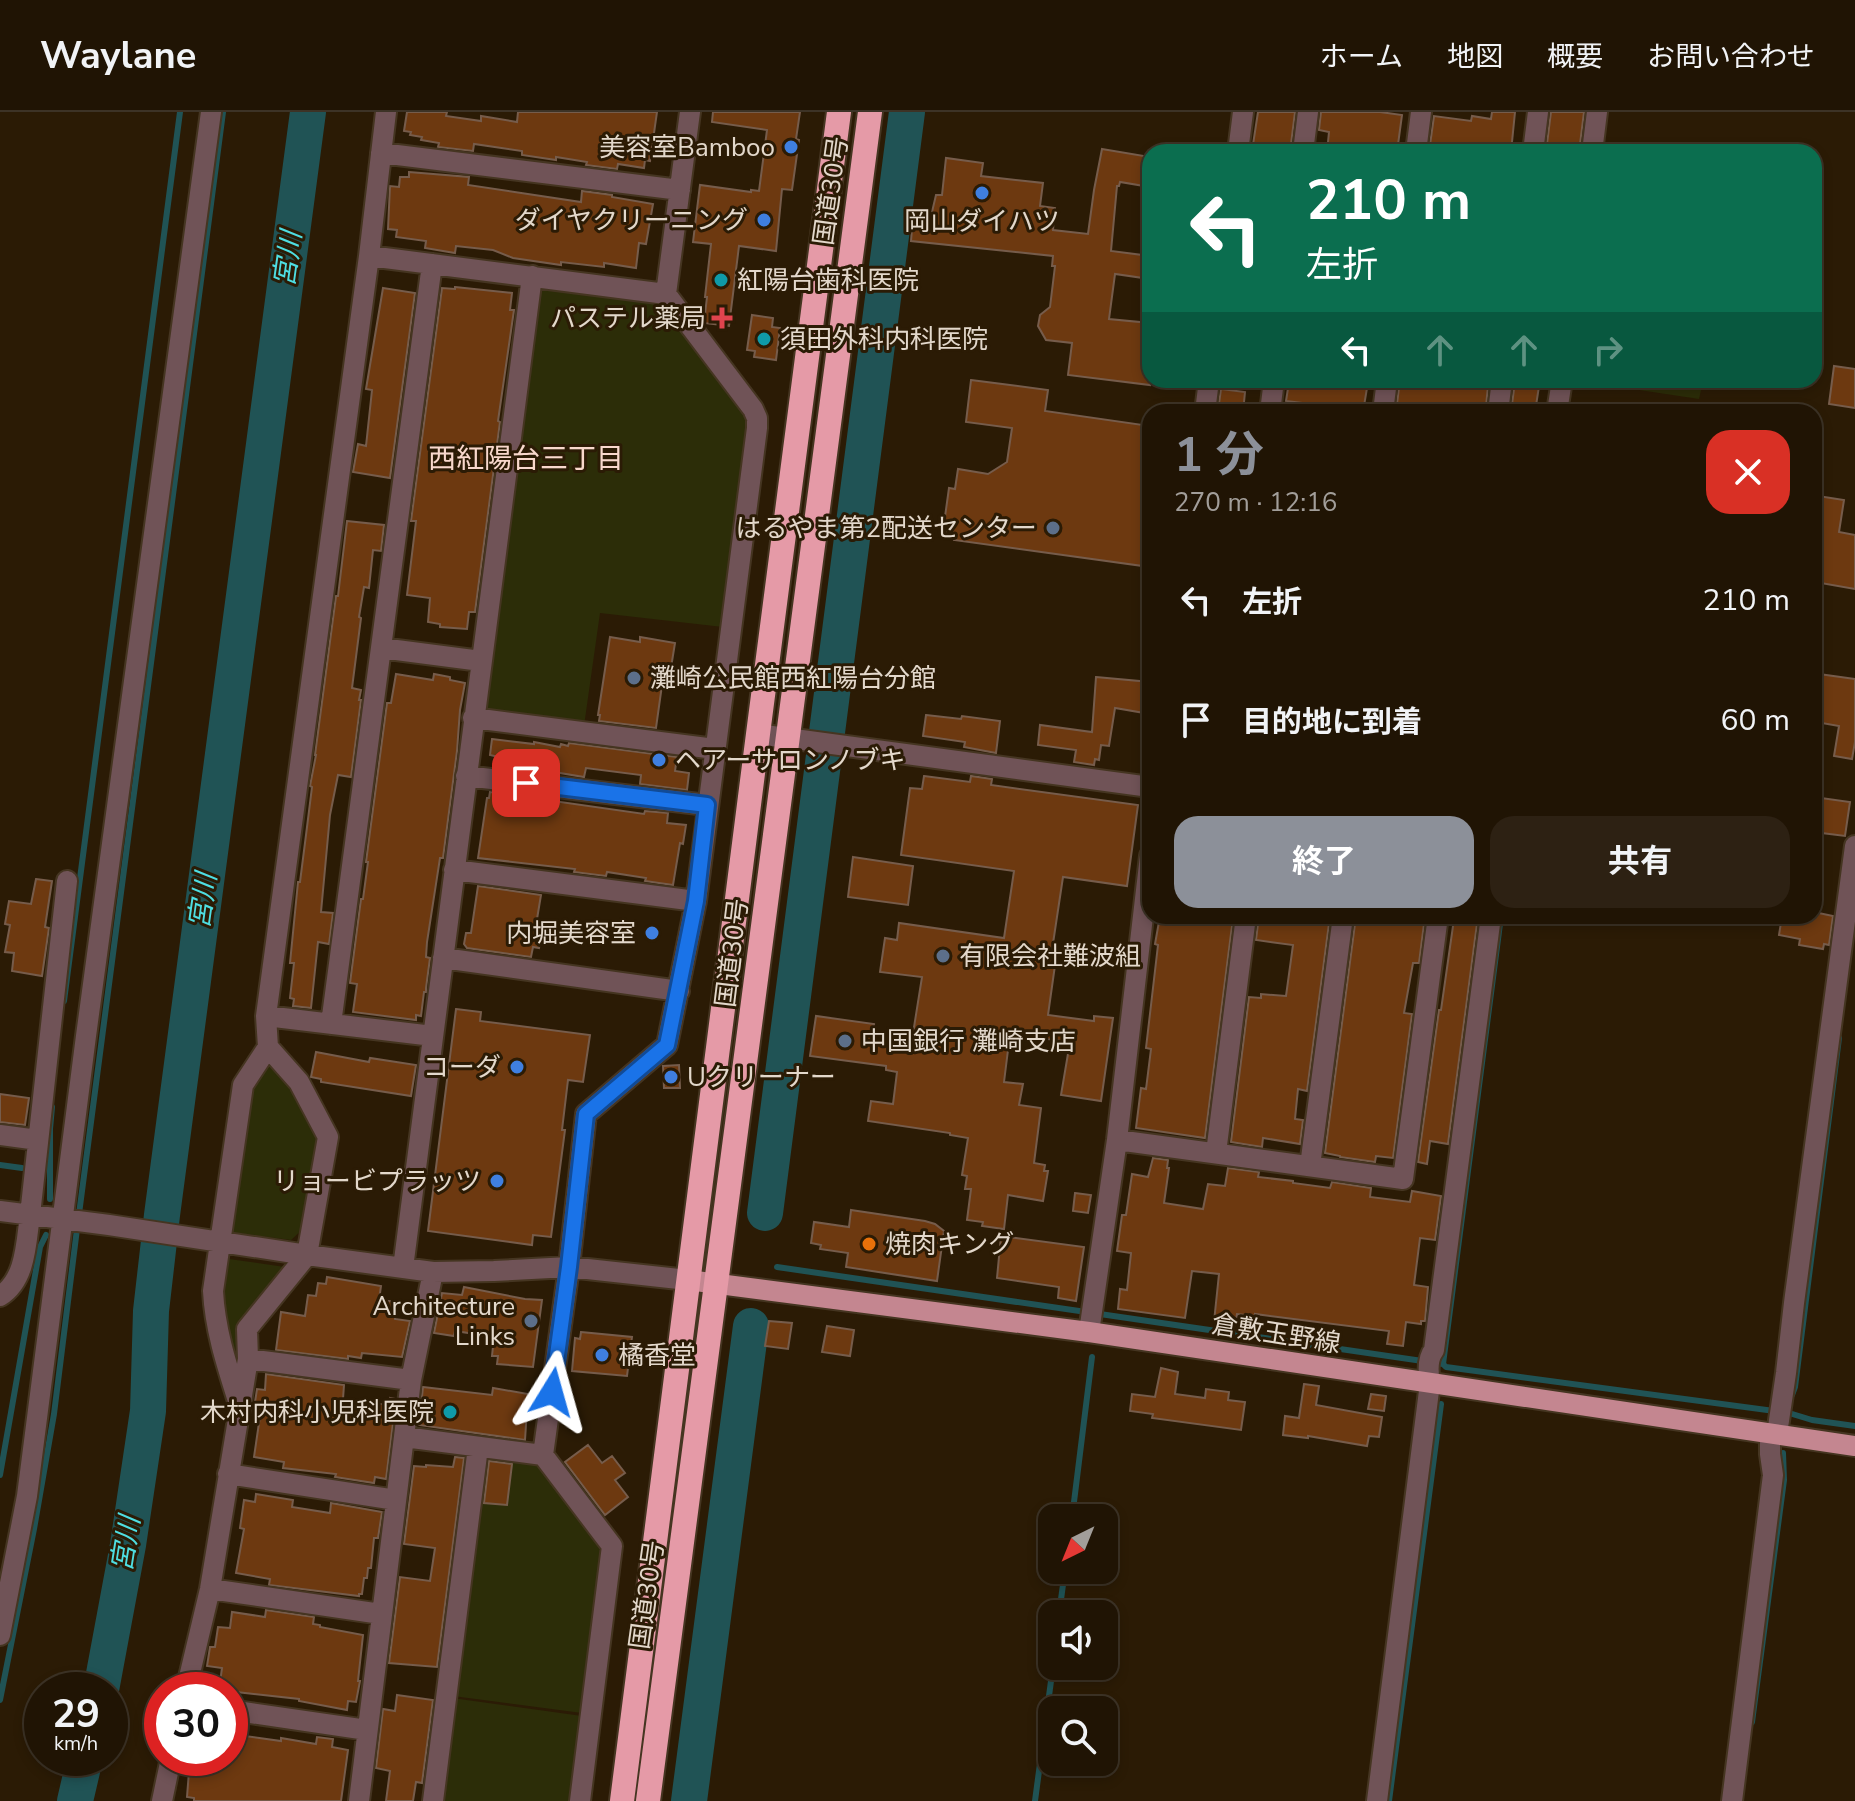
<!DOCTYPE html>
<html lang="ja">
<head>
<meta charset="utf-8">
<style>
	body { margin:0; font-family:"Nunito Sans","Noto Sans JP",sans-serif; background:#2d2113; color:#f1f3f6; height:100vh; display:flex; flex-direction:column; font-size:30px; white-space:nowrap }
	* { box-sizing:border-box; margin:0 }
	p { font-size:26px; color:#a29e9a }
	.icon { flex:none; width:44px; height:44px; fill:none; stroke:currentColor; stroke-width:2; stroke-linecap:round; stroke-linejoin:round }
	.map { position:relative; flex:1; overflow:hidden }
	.sheet { position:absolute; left:1142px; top:292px; width:680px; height:520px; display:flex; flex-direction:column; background:#201404; border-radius:24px; box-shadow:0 4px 12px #0003,0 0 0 2px #3d3326 }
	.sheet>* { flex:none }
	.hud { position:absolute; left:1142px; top:32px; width:680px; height:244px; border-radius:24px; box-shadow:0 4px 12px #0003,0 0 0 2px #3d3326; background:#0b6e4f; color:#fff; overflow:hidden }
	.needle { width:52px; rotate:223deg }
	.controls { position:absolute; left:1038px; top:1392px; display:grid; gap:16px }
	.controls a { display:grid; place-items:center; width:80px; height:80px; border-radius:16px; background:#201404; box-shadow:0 4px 12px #0003,0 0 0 2px #3d3326; font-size:40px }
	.speed { position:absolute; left:24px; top:1560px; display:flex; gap:16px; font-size:40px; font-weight:700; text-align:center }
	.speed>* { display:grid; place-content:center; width:104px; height:104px; border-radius:50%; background:#201404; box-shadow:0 4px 12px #0003,0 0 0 2px #3d3326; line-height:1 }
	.speed small { font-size:20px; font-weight:400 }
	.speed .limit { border:12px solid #d22; background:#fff; color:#111 }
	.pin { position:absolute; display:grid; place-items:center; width:68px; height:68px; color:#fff; margin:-34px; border-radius:16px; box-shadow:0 4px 12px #0006 }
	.me { position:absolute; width:88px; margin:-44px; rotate:8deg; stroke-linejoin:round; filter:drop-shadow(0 0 6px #0008) }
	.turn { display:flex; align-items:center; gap:28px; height:168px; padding:0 32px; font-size:36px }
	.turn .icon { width:104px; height:104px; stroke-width:2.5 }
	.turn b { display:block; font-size:56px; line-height:68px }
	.lanes { display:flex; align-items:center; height:76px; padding:0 32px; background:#0003; justify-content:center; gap:40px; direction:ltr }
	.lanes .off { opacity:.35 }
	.round { display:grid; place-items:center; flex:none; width:84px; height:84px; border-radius:24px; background:#2d2113 }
	.overview { display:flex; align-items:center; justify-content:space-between; height:136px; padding:0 32px }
	h1 { font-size:48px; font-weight:700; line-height:60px; color:#8c9099 }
	.cta { display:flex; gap:16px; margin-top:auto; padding:16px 32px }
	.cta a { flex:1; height:92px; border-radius:24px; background:#8c9099; color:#fff; font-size:32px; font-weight:700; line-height:92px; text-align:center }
	.cta a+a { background:#2d2113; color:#f1f3f6 }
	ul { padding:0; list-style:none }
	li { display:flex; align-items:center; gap:24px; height:120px; padding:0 32px }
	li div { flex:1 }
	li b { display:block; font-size:30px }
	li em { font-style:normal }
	header { display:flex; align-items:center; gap:48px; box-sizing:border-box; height:112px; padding:0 40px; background:#201404; border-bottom:2px solid #3d3326 }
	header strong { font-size:38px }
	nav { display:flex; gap:44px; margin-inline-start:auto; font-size:28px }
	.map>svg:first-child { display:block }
</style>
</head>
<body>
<header>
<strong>Waylane</strong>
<nav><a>ホーム</a><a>地図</a><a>概要</a><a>お問い合わせ</a></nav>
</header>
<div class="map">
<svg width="1855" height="1689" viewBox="0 0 1855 1689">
	<rect width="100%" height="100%" fill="#2b1b05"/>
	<path fill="#2c2d08" d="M538,174L660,189L741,289L750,310L723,515L600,501L584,614L484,599Z
		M1587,268H1696L1695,276L1701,278L1699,287L1586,270Z
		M267,951H274L317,1022L304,1116L291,1128L230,1120L249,984Z
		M229,1147L285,1155V1160L237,1214L235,1250L223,1195Z
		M483,1342L534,1350L603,1440L582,1601L453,1584Z
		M452,1586L582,1604L569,1689H438Z"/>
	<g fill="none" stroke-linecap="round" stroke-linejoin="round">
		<path stroke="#205355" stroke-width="6" d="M64,889L180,0
			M0,1053L22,1056
			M50,1087V1017L52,995
			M777,1155L1443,1252L1446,1255L1789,1301L1812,1308L1855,1314
			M1443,1252L1501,804
			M1792,1283L1795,1275L1839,926
			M0,1363L40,1135L46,1123
			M1072,1406L1092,1245
			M1059,1502L1065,1458
			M0,1588L34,1417L54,1302L76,1125L223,0
			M1752,1610L1784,1368L1783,1341
			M1035,1689L1053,1554
			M1389,1689L1441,1292"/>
		<path stroke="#205355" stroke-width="36" d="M765,1101L907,0
			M101,1578L128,1433L148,1299L151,1199L162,1103L308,0
			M75,1689L85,1646
			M689,1689L751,1214"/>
	</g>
	<path fill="#6d3910" stroke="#765c4b" stroke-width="2" d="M407,0H447L446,4L481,9V4L517,10L518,0H657L650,49L645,48L644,56L618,52L617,57L586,53L587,50L556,45V48L522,43V39L474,32L473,39L438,35L439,31L421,28L422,25L410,23L411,20L404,19Z
		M713,0H800L796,27L799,28L792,78L782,77L776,139L739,134L729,214L704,211L707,185H705L711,132L693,130L700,73L751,80V78L759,79L767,18L712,10Z
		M1258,0H1295L1290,40L1252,39Z
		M1321,0H1380L1402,3L1397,40H1327L1329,20L1319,18Z
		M1492,0H1515L1511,40H1429L1434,4L1471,9L1472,4L1491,7Z
		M1551,0H1584L1579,40H1546Z
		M1102,37L1150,45V75L1120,70L1119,74H1117L1111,139L1150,144V167L1115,162L1109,207L1150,211V273L1068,263L1072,231L1046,228L1038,214L1040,203L1050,195L1055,154H1052L1053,144L911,129L913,105L922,104L932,100L936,83H942L946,46L983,51L981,64L1043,71L1040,94L1055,96L1053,118L1088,122L1094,78Z
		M409,60L469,65L468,73L581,90L582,79L612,83V85L653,92L646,132L639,131L636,156L604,151V155L561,150V153L513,146L493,138L456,134L455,141L425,136L426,129L396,125L397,118L388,117L390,74L399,75L400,65H409Z
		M455,175L512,181L510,198H514L498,309L500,310L475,500H469L467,517L440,515V512L428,510L430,486L407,483L416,409H411L442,176L455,177Z
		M383,176L415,181L390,366L353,360L358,332L366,334L372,278L366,277Z
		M752,203L773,206L772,215L780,216L776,248L754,245L755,239L747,238Z
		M1834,254L1855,257V296L1829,292Z
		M971,268L1048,278L1045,299L1150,314V455L954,428L955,421L943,419L949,376L955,377L958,357L988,362L1007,350L1012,316L966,310Z
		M1300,268L1333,272L1334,268L1368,270L1364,294L1353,292L1352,297L1286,289L1289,270L1300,272Z
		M1400,268H1481V273L1488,274L1486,294L1471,292L1470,300H1396Z
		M1517,268H1540L1535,300H1511L1514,277H1516Z
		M1221,277L1245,280L1243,300L1218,299Z
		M1818,384L1844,388L1839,420L1855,423V477L1815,470L1818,457L1814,456V409Z
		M347,409L384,413L381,439L373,438L369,476L364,475L359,505L361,506L352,576L361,578L359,588H361L351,665L338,663L330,703L321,800L333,801L329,832L318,830L311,896L293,894L294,887L290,886L294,851H290L298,770H300L306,723L312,675L310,674L316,643H315L336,484H338Z
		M610,525L640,530V525L675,531L668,574L662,573L656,616L599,609L600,603H598Z
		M396,562L433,568L434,562L450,565V568L465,571L460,598L457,639L443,746H440L427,830L426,845L430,846L426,876V880H424L421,904L416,903V908L353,900L357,872L350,871L361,787H363L368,750H366L387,591H391Z
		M1819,562L1855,567V630L1852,647L1834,644L1839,614L1816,610L1820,583L1817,582Z
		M1096,565L1150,570V602L1115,596L1109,634L1101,633L1099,648L1095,647L1094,653L1074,650L1076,638L1038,633L1040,613L1092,620Z
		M926,603L961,607L962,604L1000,609L996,641L964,635L965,630L923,624Z
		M492,627L534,632V630L560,635L561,632L568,634L569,631L677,645L675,659L689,661L687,678L640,672L641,663L586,656L584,665L530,656V659L502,655L503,646L490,643Z
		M924,664L970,670L971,664L992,667L991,673L1138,693L1127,774L1063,765L1052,838L1057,839L1048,903L1094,909V904L1113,906L1101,989L1061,983L1070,930L1010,922L1004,970L1023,972L1019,993L1041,996L1034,1051L1045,1053L1044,1059H1048L1043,1089L1008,1083L1004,1117L982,1114L983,1110L967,1108L971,1077H965L967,1064L962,1063L968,1026L950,1023V1021L868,1009L871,989L893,992L897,960L886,958V954L810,944L816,904L874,912L872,928L911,934L922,865L880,860L885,826L897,828L899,811L1004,826L1014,759L901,743L910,676L922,677Z
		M490,680L644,702L645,699L668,701L667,711L686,713L683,732L680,731L673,773L645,769L646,766L607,760L606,764L574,760L575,757L478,746L487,686H489Z
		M1814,685L1850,690L1845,724L1814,720Z
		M853,745L913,754L908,793L848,785Z
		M36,767L52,769L45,815L49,816L42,864L12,859L14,841L5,840L10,813L5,812L9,789L31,792Z
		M478,774L541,783L535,819L541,820L539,836L533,835L531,845L467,836L464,832L466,821H471Z
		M1814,800L1833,804L1829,833L1824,832L1823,837L1799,833L1800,827L1779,823L1782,804H1814Z
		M1160,804L1233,806L1205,1026L1136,1016L1141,976L1146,977L1151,937L1146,936L1158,833L1155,832Z
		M1259,804H1330L1307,979L1298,977L1295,1007L1303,1008L1300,1032L1263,1026L1262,1035L1231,1030L1249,885L1261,886V882L1286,884L1293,833L1256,828Z
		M1356,804H1425L1419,851H1413L1404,901L1412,902L1393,1046L1376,1044L1375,1050L1340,1045V1044L1325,1041Z
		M1457,804H1478L1448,1032L1430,1029L1427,1052L1418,1050L1439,898H1441L1454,807H1456Z
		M456,897L481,900L480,909L590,923L583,970L568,968L562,1018H565L551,1125L533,1123L532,1133L428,1119Z
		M316,940L369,950L370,946L416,953L411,984L321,970V967L311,965Z
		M679,953L680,976H664L663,954Z
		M0,982L29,986L25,1013L0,1010Z
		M1153,1046L1168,1048L1167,1056H1169L1164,1091L1203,1097L1208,1072L1225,1074L1228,1056L1259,1060L1258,1065L1293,1069V1071L1330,1076L1332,1070L1371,1076L1370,1085L1410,1090L1412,1079L1441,1084L1435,1128L1420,1126L1414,1173L1428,1175L1425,1209H1421V1212L1406,1210L1403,1234L1387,1232L1389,1219L1255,1202V1204L1237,1202L1235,1213L1214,1210L1219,1162L1192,1159L1185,1206L1118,1197L1120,1177L1127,1178L1131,1141L1117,1139L1122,1103H1126L1132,1062L1148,1065Z
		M1075,1081L1091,1083L1088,1101L1073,1099Z
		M851,1098L925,1109L935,1112L944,1119L937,1169L846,1155L848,1141L820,1137L821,1133L811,1131L814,1110L849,1115Z
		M1001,1124L1084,1135L1076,1189L1058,1186L1059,1175L997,1166Z
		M327,1165L381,1174L379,1188L397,1190L395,1207L410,1209L402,1245L362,1241L361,1246L348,1244V1247L276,1238L281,1200L305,1204L308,1183L316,1184L318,1171L326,1172Z
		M464,1175L525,1187L542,1188L533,1255L497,1252L498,1244H492L494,1225L455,1219L454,1224L434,1221L442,1181L462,1183Z
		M769,1209L792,1211L788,1237L765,1234Z
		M827,1214L854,1218L850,1244L822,1240Z
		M581,1220L632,1225L627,1264L572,1259L575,1226L580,1227Z
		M1161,1256L1178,1260L1175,1282L1205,1286L1206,1277L1229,1280L1228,1288L1245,1290L1241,1318L1152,1306L1153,1302L1130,1299L1132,1282L1155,1285Z
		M266,1262L344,1273L343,1287L388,1293L390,1286L396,1287L386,1367L375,1365L374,1371L335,1365L336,1362L283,1356L284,1350L254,1345L260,1304L253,1303L257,1277L265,1278Z
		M1304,1272L1319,1274L1316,1293L1382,1305L1379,1325L1369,1324L1367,1334L1308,1324V1326L1283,1323L1285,1304L1299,1306Z
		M423,1275L492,1283L493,1276L528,1282L525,1328L419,1313Z
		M1371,1282L1386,1284L1384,1299L1368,1297Z
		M588,1333L602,1351L612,1344L625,1361L615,1368L628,1385L605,1403L565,1350Z
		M455,1345L464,1346L437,1555L389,1551L400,1465L430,1469L435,1436L404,1432L414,1354L426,1355V1353L453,1355Z
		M489,1349L512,1352L507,1393L484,1391Z
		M256,1382L293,1388L292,1395L330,1401L331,1391L382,1400L378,1426H374L371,1456H368L367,1466H364L362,1482H359V1484L269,1473L270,1467L236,1461L244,1417L240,1416L244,1388L255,1390Z
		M266,1498L314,1505L313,1512L320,1513V1515L363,1523L358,1569H360L356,1590L348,1589L347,1598L299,1589V1587L219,1578L222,1556L207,1554L210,1535H215L218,1515L230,1516L232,1500L265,1505Z
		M397,1583L433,1588L422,1671L416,1670L413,1689H386L390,1659L376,1656L383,1597L395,1599Z
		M230,1622L281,1629V1626L316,1632L317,1625L333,1627L332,1635L348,1638L341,1689H194V1686L187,1685L190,1646H230Z"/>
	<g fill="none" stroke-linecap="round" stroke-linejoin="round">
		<defs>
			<path id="minor" d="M1238,40L1243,0
				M1303,40L1308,0
				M1416,40L1421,0
				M1533,40L1538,0
				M1592,40L1597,0
				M381,41L680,78
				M369,144L666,182
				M1205,300L1209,268
				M1270,300L1274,268
				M1383,300L1387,268
				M1498,300L1502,268
				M1557,300L1562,268
				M381,536L481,549
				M473,606L715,637
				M758,622L1150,675
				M466,664L707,693
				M454,758L696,789
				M443,846L679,879
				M266,904L433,924
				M331,912L432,152
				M0,1023L38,1028
				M1117,1028L1403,1067L1438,804
				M1216,1041L1246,804
				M1310,1054L1343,804
				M0,1099L109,1113L307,1143L433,1160L494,1159L569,1155L688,1168
				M403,1156L532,164
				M0,1184C26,1168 26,1131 30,1103L67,769
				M1089,1220L1117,1028L1150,744
				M248,1247L411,1268
				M239,1292C227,1254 215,1218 213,1179L243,973L268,935
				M1777,1322L1786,1261L1794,1191L1855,734
				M404,1325L543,1343
				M228,1362L396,1388
				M210,1477L381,1502
				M0,1523L27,1384L86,924L211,0
				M186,1578L210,1477L248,1247L247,1217L307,1143L328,1025L299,970L268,935L266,904L369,144L386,0
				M230,1598L367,1618
				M162,1689L171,1646
				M359,1689L411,1268L433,1160
				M433,1689L478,1335
				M580,1689L612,1434L543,1343L569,1155L586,1002L667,933L696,789L757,316V306L753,297L666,182L690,0
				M1377,1689L1430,1271C1428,1260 1427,1247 1434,1238L1491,804
				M1732,1689L1773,1363L1770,1342V1321"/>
			<path id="major" d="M688,1168L1089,1220L1855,1334"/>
			<path id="highway" d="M622,1689L758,622L839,0
				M648,1689L870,0"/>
		</defs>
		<use href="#minor" stroke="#453521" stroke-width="24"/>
		<use href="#major" stroke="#453521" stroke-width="24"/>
		<use href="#highway" stroke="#453521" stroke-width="28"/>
		<use href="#minor" stroke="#705357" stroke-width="20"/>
		<use href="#major" stroke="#c48690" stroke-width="20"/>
		<use href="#highway" stroke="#e59aa7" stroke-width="24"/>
	</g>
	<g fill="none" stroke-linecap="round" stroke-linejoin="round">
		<defs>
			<path id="route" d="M526,671L707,693L696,789L667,933L586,1002L569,1155L552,1280"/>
		</defs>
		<use href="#route" stroke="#114b97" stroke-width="20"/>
		<use href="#route" stroke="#1a73e8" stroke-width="14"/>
	</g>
	<g fill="#3f7fe0" stroke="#2b1b05" stroke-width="3">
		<circle cx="791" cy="35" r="8"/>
		<circle cx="982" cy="81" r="8"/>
		<circle cx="764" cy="108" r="8"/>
		<circle cx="659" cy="648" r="8"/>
		<circle cx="652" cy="821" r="8"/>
		<circle cx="517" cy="955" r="8"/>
		<circle cx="671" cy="965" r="8"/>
		<circle cx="497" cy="1069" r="8"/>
		<circle cx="602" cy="1243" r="8"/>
	</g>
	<g fill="#0f9aa8" stroke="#2b1b05" stroke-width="3">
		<circle cx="721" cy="168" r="8"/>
		<circle cx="764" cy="227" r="8"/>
		<circle cx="450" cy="1300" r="8"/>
	</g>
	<path fill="#e0444e" stroke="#2b1b05" stroke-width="3" d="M718 194h8v8h8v8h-8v8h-8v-8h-8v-8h8z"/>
	<g fill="#5c6f8a" stroke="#2b1b05" stroke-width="3">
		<circle cx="1053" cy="416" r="8"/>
		<circle cx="634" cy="566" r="8"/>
		<circle cx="943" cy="844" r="8"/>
		<circle cx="845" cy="929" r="8"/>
		<circle cx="531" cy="1209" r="8"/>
	</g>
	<circle fill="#e8710a" stroke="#2b1b05" stroke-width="3" cx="869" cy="1132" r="8"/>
	<g text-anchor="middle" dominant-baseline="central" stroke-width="6" stroke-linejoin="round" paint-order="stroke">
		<g font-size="26" fill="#e3d8cb" stroke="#2b1b05" text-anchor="end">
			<text x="775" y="35">美容室Bamboo</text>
			<text x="748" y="108">ダイヤクリーニング</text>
			<text x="982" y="109" text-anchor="middle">岡山ダイハツ</text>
			<text x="737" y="168" text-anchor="start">紅陽台歯科医院</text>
			<text x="706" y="206">パステル薬局</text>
			<text x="780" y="227" text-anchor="start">須田外科内科医院</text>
			<text x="1037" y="416">はるやま第2配送センター</text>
			<text x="650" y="566" text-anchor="start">灘崎公民館西紅陽台分館</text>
			<text x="675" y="648" text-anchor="start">ヘアーサロンノブキ</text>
			<text x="636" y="821">内堀美容室</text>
			<text x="959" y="844" text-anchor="start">有限会社難波組</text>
			<text x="861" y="929" text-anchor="start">中国銀行 灘崎支店</text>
			<text x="501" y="955">コーダ</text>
			<text x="687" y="965" text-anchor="start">Uクリーナー</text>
			<text x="481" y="1069">リョービプラッツ</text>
			<text x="885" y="1132" text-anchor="start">焼肉キング</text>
			<text x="515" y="1194">Architecture<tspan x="515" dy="30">Links</tspan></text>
			<text x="618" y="1243" text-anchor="start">橘香堂</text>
			<text x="434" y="1300">木村内科小児科医院</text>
		</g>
		<g font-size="26" fill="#e3d8cb" stroke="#2b1b05">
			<text transform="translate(831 79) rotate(-82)">国道30号</text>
			<text transform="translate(732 841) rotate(-83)">国道30号</text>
			<text transform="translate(1276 1222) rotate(9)">倉敷玉野線</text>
			<text transform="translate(647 1483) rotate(-82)">国道30号</text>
		</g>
		<g font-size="28" font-style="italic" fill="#4edee2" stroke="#2b1b05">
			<text transform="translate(288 147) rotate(-82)">宮川</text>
			<text transform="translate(203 789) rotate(-82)">宮川</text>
			<text transform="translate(126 1432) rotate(-81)">宮川</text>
		</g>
		<g font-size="28" fill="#f8d8cc" stroke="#2b1b05">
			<text x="526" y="347">西紅陽台三丁目</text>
		</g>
	</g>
</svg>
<div class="controls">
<a><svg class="needle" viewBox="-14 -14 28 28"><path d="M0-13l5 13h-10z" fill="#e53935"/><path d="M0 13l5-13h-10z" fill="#a29e9a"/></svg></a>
<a><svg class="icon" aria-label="sound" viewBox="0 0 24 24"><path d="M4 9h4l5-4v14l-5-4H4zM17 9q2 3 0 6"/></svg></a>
<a><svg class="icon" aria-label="search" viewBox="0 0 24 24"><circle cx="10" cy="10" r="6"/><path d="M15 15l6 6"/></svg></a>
</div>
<div class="speed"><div>29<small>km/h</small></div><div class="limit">30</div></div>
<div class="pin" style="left:526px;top:671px;background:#d93025"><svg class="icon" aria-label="arrive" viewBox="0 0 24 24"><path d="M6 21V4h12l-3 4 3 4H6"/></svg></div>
<svg class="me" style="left:552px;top:1280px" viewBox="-20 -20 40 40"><path d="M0-17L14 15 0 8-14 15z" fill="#1a73e8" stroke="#fff" stroke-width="4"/></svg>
<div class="hud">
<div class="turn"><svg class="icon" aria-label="left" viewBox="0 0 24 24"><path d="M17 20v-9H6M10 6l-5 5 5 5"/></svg><div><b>210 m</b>左折</div></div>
<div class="lanes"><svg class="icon" aria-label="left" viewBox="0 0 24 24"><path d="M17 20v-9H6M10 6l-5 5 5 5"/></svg><svg class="icon off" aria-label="ahead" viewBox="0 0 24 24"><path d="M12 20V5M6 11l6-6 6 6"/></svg><svg class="icon off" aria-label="ahead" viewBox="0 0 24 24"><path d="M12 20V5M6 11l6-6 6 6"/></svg><svg class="icon off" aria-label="right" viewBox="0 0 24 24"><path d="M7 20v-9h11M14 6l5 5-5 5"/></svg></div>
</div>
<section class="sheet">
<div class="overview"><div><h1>1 分</h1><p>270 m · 12:16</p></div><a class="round" style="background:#d93025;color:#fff"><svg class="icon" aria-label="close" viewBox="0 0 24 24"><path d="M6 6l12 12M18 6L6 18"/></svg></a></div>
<ul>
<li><svg class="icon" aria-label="left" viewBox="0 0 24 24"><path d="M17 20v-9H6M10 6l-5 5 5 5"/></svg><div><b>左折</b></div><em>210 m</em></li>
<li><svg class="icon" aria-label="arrive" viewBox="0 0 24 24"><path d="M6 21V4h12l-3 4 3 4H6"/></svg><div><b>目的地に到着</b></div><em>60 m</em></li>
</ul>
<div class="cta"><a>終了</a><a>共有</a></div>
</section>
</div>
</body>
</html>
